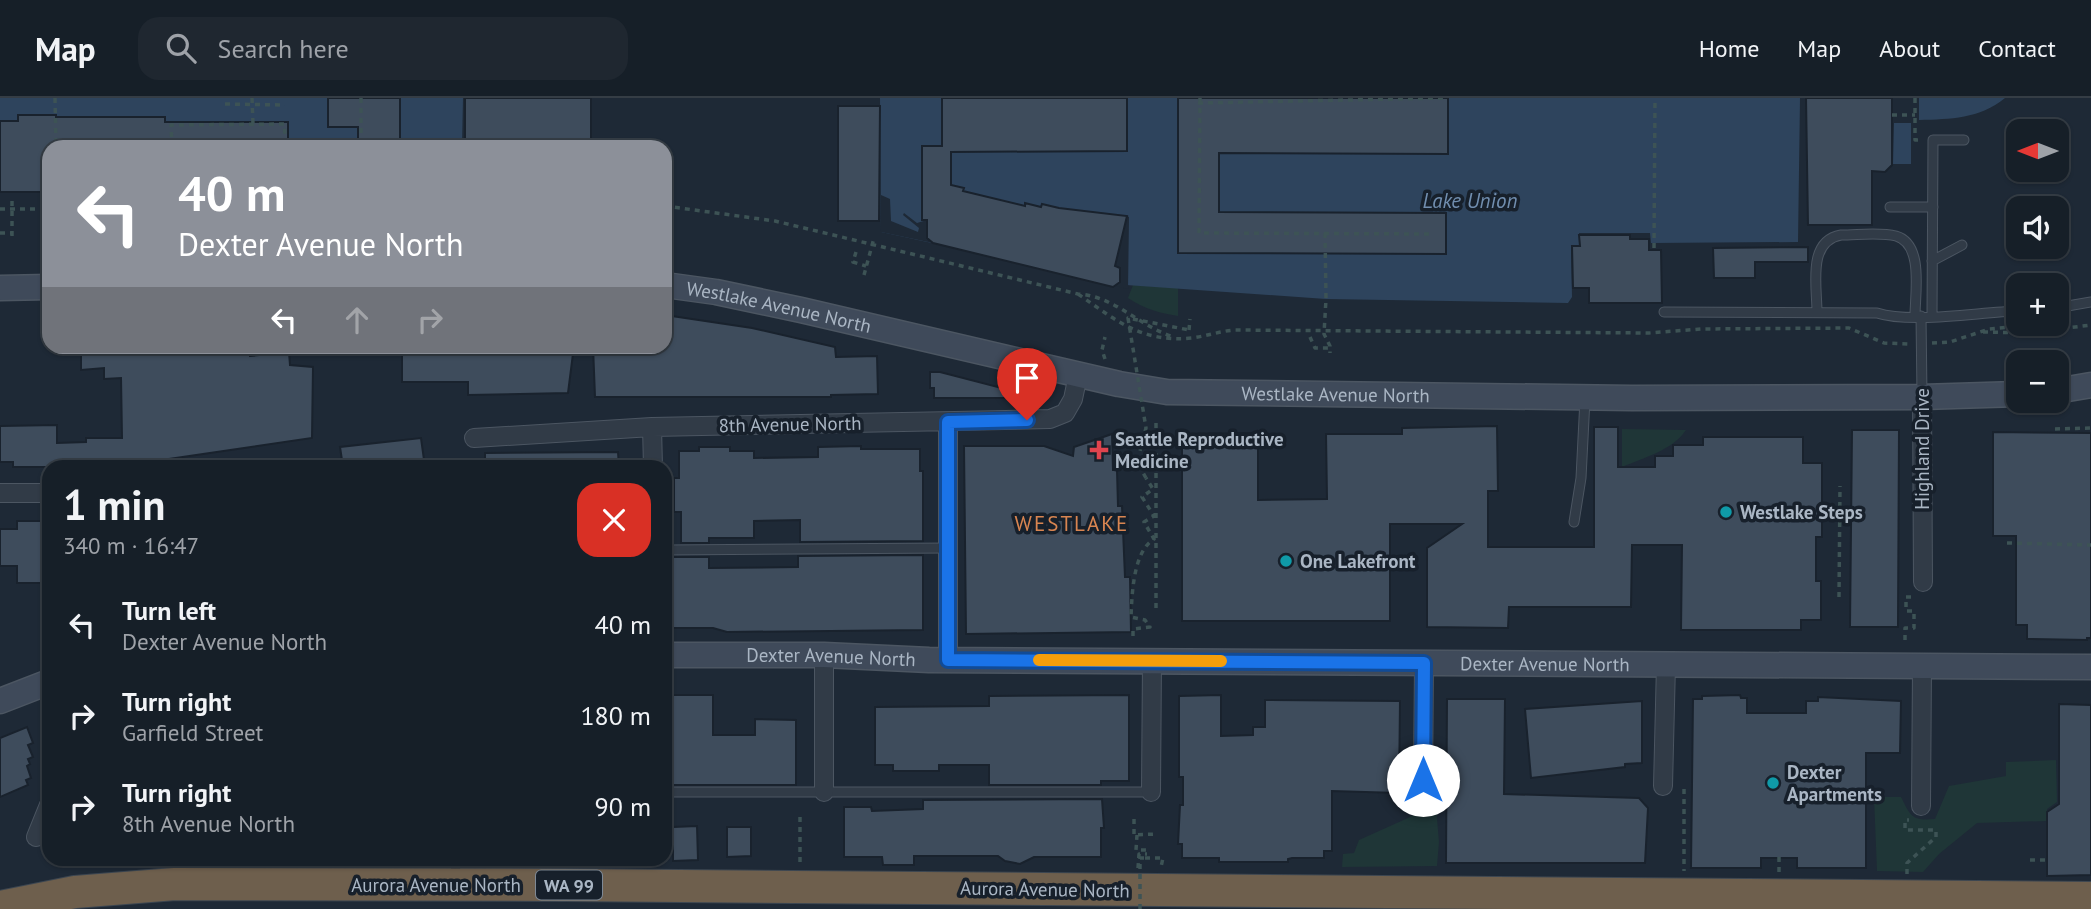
<!DOCTYPE html>
<html lang="en">
<head>
<meta charset="utf-8">
<style>
	body { margin:0; font-family:"PT Sans",sans-serif; background:#1f2730; color:#f1f3f6; height:100vh; display:flex; flex-direction:column; font-size:26px; white-space:nowrap }
	* { box-sizing:border-box; margin:0 }
	p { font-size:23px; color:#9ea2a8 }
	.icon { flex:none; width:38px; height:38px; fill:none; stroke:currentColor; stroke-width:2; stroke-linecap:round; stroke-linejoin:round }
	.map { position:relative; flex:1; overflow:hidden }
	.drawer { position:absolute; left:42px; top:362px; width:630px; height:406px; display:flex; flex-direction:column; background:#161f28; border-radius:21px; box-shadow:0 2px 5px #0004,0 0 0 2px #353d45 }
	.drawer>* { flex:none }
	.banner { position:absolute; left:42px; top:42px; width:630px; height:214px; border-radius:21px; box-shadow:0 2px 5px #0004,0 0 0 2px #353d45; background:#8c9099; color:#fff; overflow:hidden }
	.needle { width:46px; rotate:270deg }
	.tools { position:absolute; left:2006px; top:21px; display:grid; gap:14px }
	.tools a { display:grid; place-items:center; width:63px; height:63px; border-radius:14px; background:#161f28; box-shadow:0 2px 5px #0004,0 0 0 2px #353d45; font-size:35px }
	.pin { position:absolute; display:grid; place-items:center; width:60px; height:60px; color:#fff; margin:-72px -30px; border-radius:50% 50% 50% 0; rotate:-45deg; box-shadow:0 0 7px #0007 }
	.pin .icon { rotate:45deg }
	.me { position:absolute; width:77px; margin:-38px; rotate:0deg; stroke-linejoin:round; filter:drop-shadow(0 0 5px #0008) }
	.turn { display:flex; align-items:center; gap:24px; height:147px; padding:0 21px; font-size:32px }
	.turn .icon { width:91px; height:91px; stroke-width:2.5 }
	.turn b { display:block; font-size:49px; line-height:60px }
	.lanes { display:flex; align-items:center; height:66px; padding:0 21px; background:#0003; justify-content:center; gap:35px; direction:ltr }
	.lanes .off { opacity:.35 }
	.round { display:grid; place-items:center; flex:none; width:74px; height:74px; border-radius:21px; background:#1f2730 }
	.head { display:flex; align-items:center; justify-content:space-between; height:119px; padding:0 21px }
	h1 { font-size:42px; font-weight:700; line-height:52px }
	ul { padding:0; list-style:none }
	li { display:flex; align-items:center; gap:21px; height:91px; padding:0 21px }
	li div { flex:1 }
	li b { display:block; font-size:26px }
	li em { font-style:normal }
	header { display:flex; align-items:center; gap:42px; box-sizing:border-box; height:98px; padding:0 35px; background:#161f28; border-bottom:2px solid #353d45 }
	header strong { font-size:33px }
	nav { display:flex; gap:38px; margin-inline-start:auto; font-size:24px }
	.search { width:490px; height:63px; background:#1f2730; display:flex; align-items:center; gap:18px; box-sizing:border-box; padding:0 24px; border-radius:21px; color:#9ea2a8; font-size:26px }
	.map>svg:first-child { display:block }
</style>
</head>
<body>
<header>
<strong>Map</strong>
<div class="search"><svg class="icon" aria-label="search" viewBox="0 0 24 24"><circle cx="10" cy="10" r="6"/><path d="M15 15l6 6"/></svg>Search here</div>
<nav><a>Home</a><a>Map</a><a>About</a><a>Contact</a></nav>
</header>
<div class="map">
<svg width="2091" height="811" viewBox="0 0 2091 811">
	<rect width="100%" height="100%" fill="#1e2936"/>
	<path fill="#1f3637" d="M1133,187L1178,190V218C1160,215 1144,211 1128,200Z
		M1622,331L1686,332C1673,352 1643,360 1622,369Z
		M2056,662L2057,704L2047,711V723L1977,725L1939,756L1923,774L1877,773L1874,699H1901C1911,719 1912,723 1935,721L1949,688L2006,678V664Z
		M1431,705L1436,709L1439,744L1437,768L1342,769L1343,756L1354,755L1359,742L1408,720Z"/>
	<path fill="#2e445d" d="M0,0H463L462,49H49L0,89Z
		M880,0H1800L1798,144L1651,145L1650,135H1579V148H1571L1572,199L1568,205L1326,201L1126,187L881,134Z
		M1919,0H2005C1979,21 1951,21 1919,22Z
		M1894,25H1911V66H1893Z"/>
	<path fill="#1e2936" d="M881,97L890,101L891,123L918,134L919,130L903,117L904,115L917,125L927,122V139L933,145L881,134Z
		M1127,118L1129,119L1128,191L1115,188L1120,184V170L1115,168Z"/>
	<path fill="#3e4c5c" stroke="#19222d" stroke-width="2" d="M328,0H400V43L358,44V29H328Z
		M465,0H591V49H465Z
		M942,0H1127V53L951,54V87L964,90L963,93L1025,108V105L1041,109L1042,106L1059,110L1127,118L1115,168L1120,170V184L1113,189L933,145L927,140V122H922V48H942Z
		M1178,0H1448V56L1219,55V114L1446,115V156L1178,155Z
		M1806,0H1892V67L1885,74L1872,73V127H1808Z
		M838,8H880L879,123H838Z
		M18,17H56V19H165V24H288V49L56,47L49,49V94H0V23H18Z
		M1579,137H1630V141H1649V152H1661L1662,205H1589V190H1573L1572,148H1580Z
		M1808,149V164H1755V180H1714L1713,150Z
		M665,217L752,230L835,249L836,259L877,258L878,296L831,297V299H595L593,248H665Z
		M81,248H250V258L289,254L290,267L313,269L312,340L162,362L98,361L99,369H13V364H0V328L57,327V345L86,344V340H122L121,280L104,281V270L81,272Z
		M402,248H574L568,295L468,297V284H402Z
		M930,274H940L1021,295L1020,300H934V290H930Z
		M1497,328L1498,393H1488V449H1594V329H1618V369H1655V358H1673V347H1703V339H1803V365H1822V439H1816V483H1821V522H1801V532H1681L1682,447H1632L1631,509H1509L1508,530L1427,529V450L1462,426H1390V523H1182V336L1258,335V402L1327,401L1326,336H1402V330Z
		M1852,332H1899L1898,529H1850Z
		M1993,334L2091,335V540H2087V542L2027,541V527H2016V438H1993Z
		M1112,336L1113,372H1117L1118,408H1122L1125,479H1130L1131,534L966,536L964,348H1044L1073,358L1074,349Z
		M421,340L425,369H343L340,349Z
		M861,348V351H920V373H923V443L800,444V422L754,423V440H709V445H681V414H674V380H679V353H699V349H730V353H754V360L818,359V349Z
		M618,354L619,369H485V355Z
		M17,423H49V485H17V468H0V431H17Z
		M923,457V532L727,534L713,530H672V459H709V470L798,469V458Z
		M665,597H713V637H755V621L796,622V687H665Z
		M1129,597V683H1101V687H989V667H939V673H893V667H875V609L989,608V598Z
		M1221,597V638L1253,637V629H1265V602L1400,603L1399,695L1332,693V753H1324V760H1292L1288,761V764H1219V760H1182V746H1178L1180,707H1183V679H1179V598Z
		M1740,597L1741,600H1747V615H1806V603H1818V599L1901,603L1900,655H1866V770H1797V760H1761V770H1691L1693,601H1702V598Z
		M1447,601H1505L1504,696L1639,700L1648,710L1645,765H1446Z
		M1642,603V665L1625,666V669L1531,680L1525,611Z
		M2059,606L2091,607V777L2047,778V714L2059,706Z
		M27,629L33,645L28,647L33,659L28,661L30,666L27,668L31,680L26,682L28,687L0,699V640Z
		M1102,701L1104,730H1101V759H1034L1020,766L1005,763L998,758H914V767H883L882,759H844V709H871L872,713L923,711V702Z
		M697,728L698,762L673,763V729Z
		M727,729H751V758L727,759Z"/>
	<g fill="none" stroke-linecap="round" stroke-linejoin="round">
		<defs>
			<path id="lane" d="M1890,109H1933
				M1932,163L1962,147
				M2056,210L2091,204
				M1664,214L1877,215C1912,226 1979,214 2018,213
				M1817,214C1817,188 1807,143 1841,137C1858,137 1880,134 1896,138C1924,146 1915,195 1915,218
				M1921,218L1922,297
				M1932,218L1933,42H1964
				M1574,424L1581,380L1585,301
				M665,452L948,450
				M665,694H1151
				M455,782L456,761"/>
			<path id="street" d="M1922,299L1923,484
				M652,329L653,369
				M474,340L652,329L1050,321L1065,315L1073,301L1078,277
				M0,395H49
				M948,562V324
				M1423,682L1424,565
				M1663,688L1666,566
				M824,694V557
				M1151,694L1152,562
				M1921,708L1922,568
				M36,739L49,707"/>
			<g id="secondary">
				<path id="s1" d="M665,187L716,194L801,212L1119,286L1167,294L1632,300L1922,299L2018,296"/>
				<path d="M0,190L49,189"/>
				<path d="M2056,293L2091,287"/>
				<path id="s2" d="M665,557H824L929,562L2091,569"/>
				<path d="M0,603L49,584"/>
			</g>
			<path id="highway" d="M0,809L75,794L175,786L566,787L2091,800"/>
		</defs>
		<use href="#lane" stroke="#4c5662" stroke-width="11"/>
		<use href="#street" stroke="#4c5662" stroke-width="20"/>
		<use href="#secondary" stroke="#4c5662" stroke-width="27"/>
		<use href="#highway" stroke="#3c4651" stroke-width="34"/>
		<path stroke="#3d5355" stroke-width="3.5" stroke-dasharray="5 5" stroke-linecap="butt" d="M55,0L56,49
			M252,0L253,26
			M361,0V46
			M1200,0L1199,135L1429,136
			M1915,0V42H1921
			M1198,5L1446,0
			M225,6L285,7
			M1892,17H1915
			M172,49L171,27L284,26L286,47L392,46V49
			M12,103V143
			M665,108L775,123L1078,196C1114,198 1138,227 1171,238
			M0,111H49
			M0,135H12
			M1325,135L1326,201L1324,236L1330,248V255
			M1654,150L1655,0
			M856,154L853,164L866,168
			M864,177L874,140
			M1078,196C1117,223 1142,245 1192,240C1207,238 1220,233 1235,232L1649,235L1701,231L1849,230L1884,245L1910,246
			M1189,232L1190,221
			M1983,234L2026,235L2091,227
			M1310,239L1315,250H1330
			M1932,245L1950,244L1989,231L2045,226
			M1105,261L1102,252L1105,239
			M1156,325V513
			M2055,331L2091,330
			M2007,445L2091,447
			M1839,499L1840,388
			M1133,538V531L1150,529L1145,522L1131,519C1132,496 1133,454 1154,441L1144,424L1154,418L1142,399L1153,391L1146,380
			M1905,542V530H1914V513H1906V499H1914
			M1684,691V773
			M1134,721V737L1156,736
			M1137,737L1136,752H1147V756
			M1145,760H1163L1161,769
			M2030,762H2047
			M800,764V717
			M1138,770L1139,756H1147
			M1779,774V756
			M1907,776V765L1936,739V732H1905V722H1909"/>
		<use href="#lane" stroke="#313b47" stroke-width="9"/>
		<use href="#street" stroke="#313b47" stroke-width="18"/>
		<use href="#secondary" stroke="#3f4a5a" stroke-width="24"/>
		<use href="#highway" stroke="#6e5f4d" stroke-width="32"/>
		<path stroke="#3d5355" stroke-width="3.5" stroke-dasharray="5 5" stroke-linecap="butt" d="M1146,380L1137,364L1146,330L1128,220L1189,232
			M1140,811V760H1145"/>
	</g>
	<g fill="none" stroke-linecap="round" stroke-linejoin="round">
		<defs>
			<path id="route" d="M1027,322L948,324V562L1424,565L1423,682"/>
		</defs>
		<use href="#route" stroke="#114b97" stroke-width="18"/>
		<use href="#route" stroke="#1a73e8" stroke-width="12"/>
		<path stroke="#f59e0b" stroke-width="12" d="M1039,562L1221,563"/>
	</g>
	<path fill="#e0444e" stroke="#17202b" stroke-width="2.5" d="M1095.5 341.5h7v7h7v7h-7v7h-7v-7h-7v-7h7z"/>
	<g fill="#0f9aa8" stroke="#17202b" stroke-width="2.5">
		<circle cx="1726" cy="414" r="7"/>
		<circle cx="1286" cy="463" r="7"/>
		<circle cx="1773" cy="685" r="7"/>
	</g>
	<g text-anchor="middle" dominant-baseline="central" stroke-width="7" stroke-linejoin="round" paint-order="stroke">
		<rect fill="#17202b" stroke="#7e8996" stroke-width="2" x="536" y="772.5" width="66" height="29" rx="5"/>
		<g font-size="18" font-weight="bold" fill="#aab6c4">
			<text x="569" y="787">WA 99</text>
		</g>
		<g font-size="19" fill="#aab6c4" stroke="#17202b">
			<text stroke="none"><textPath href="#s1" startOffset="116">Westlake Avenue North</textPath></text>
			<text stroke="none"><textPath href="#s1" startOffset="682">Westlake Avenue North</textPath></text>
			<text transform="translate(790 326) rotate(-1)">8th Avenue North</text>
			<text transform="translate(1922 351) rotate(-90)">Highland Drive</text>
			<text stroke="none"><textPath href="#s2" startOffset="166">Dexter Avenue North</textPath></text>
			<text stroke="none"><textPath href="#s2" startOffset="880">Dexter Avenue North</textPath></text>
			<text x="436" y="787">Aurora Avenue North</text>
			<text transform="translate(1045 791) rotate(1)">Aurora Avenue North</text>
		</g>
		<g font-size="19" font-weight="bold" fill="#aab6c4" stroke="#17202b" text-anchor="start">
			<text x="1115" y="341">Seattle Reproductive<tspan x="1115" dy="22">Medicine</tspan></text>
			<text x="1740" y="414">Westlake Steps</text>
			<text x="1300" y="463">One Lakefront</text>
			<text x="1787" y="674">Dexter<tspan x="1787" dy="22">Apartments</tspan></text>
		</g>
		<g font-size="21" font-style="italic" fill="#718eaf" stroke="#17202b">
			<text x="1470" y="102">Lake Union</text>
		</g>
		<g font-size="21" letter-spacing="2" fill="#d98551" stroke="#17202b">
			<text x="1072" y="425">WESTLAKE</text>
		</g>
	</g>
</svg>
<div class="tools">
<a><svg class="needle" viewBox="-14 -14 28 28"><path d="M0-13l5 13h-10z" fill="#e53935"/><path d="M0 13l5-13h-10z" fill="#9ea2a8"/></svg></a>
<a><svg class="icon" aria-label="sound" viewBox="0 0 24 24"><path d="M4 9h4l5-4v14l-5-4H4zM17 9q2 3 0 6"/></svg></a>
<a>+</a>
<a>−</a>
</div>
<div class="pin" style="left:1027px;top:322px;background:#d93025"><svg class="icon" aria-label="arrive" viewBox="0 0 24 24"><path d="M6 21V4h12l-3 4 3 4H6"/></svg></div>
<svg class="me" style="left:1423px;top:682px" viewBox="-20 -20 40 40"><circle r="19" fill="#fff"/><path d="M0-13L10 11 0 6-10 11z" fill="#1a73e8"/></svg>
<div class="banner">
<div class="turn"><svg class="icon" aria-label="left" viewBox="0 0 24 24"><path d="M17 20v-9H6M10 6l-5 5 5 5"/></svg><div><b>40 m</b>Dexter Avenue North</div></div>
<div class="lanes"><svg class="icon" aria-label="left" viewBox="0 0 24 24"><path d="M17 20v-9H6M10 6l-5 5 5 5"/></svg><svg class="icon off" aria-label="ahead" viewBox="0 0 24 24"><path d="M12 20V5M6 11l6-6 6 6"/></svg><svg class="icon off" aria-label="right" viewBox="0 0 24 24"><path d="M7 20v-9h11M14 6l5 5-5 5"/></svg></div>
</div>
<section class="drawer">
<div class="head"><div><h1>1 min</h1><p>340 m · 16:47</p></div><a class="round" style="background:#d93025;color:#fff"><svg class="icon" aria-label="close" viewBox="0 0 24 24"><path d="M6 6l12 12M18 6L6 18"/></svg></a></div>
<ul>
<li><svg class="icon" aria-label="left" viewBox="0 0 24 24"><path d="M17 20v-9H6M10 6l-5 5 5 5"/></svg><div><b>Turn left</b><p>Dexter Avenue North</p></div><em>40 m</em></li>
<li><svg class="icon" aria-label="right" viewBox="0 0 24 24"><path d="M7 20v-9h11M14 6l5 5-5 5"/></svg><div><b>Turn right</b><p>Garfield Street</p></div><em>180 m</em></li>
<li><svg class="icon" aria-label="right" viewBox="0 0 24 24"><path d="M7 20v-9h11M14 6l5 5-5 5"/></svg><div><b>Turn right</b><p>8th Avenue North</p></div><em>90 m</em></li>
</ul>
</section>
</div>
</body>
</html>
